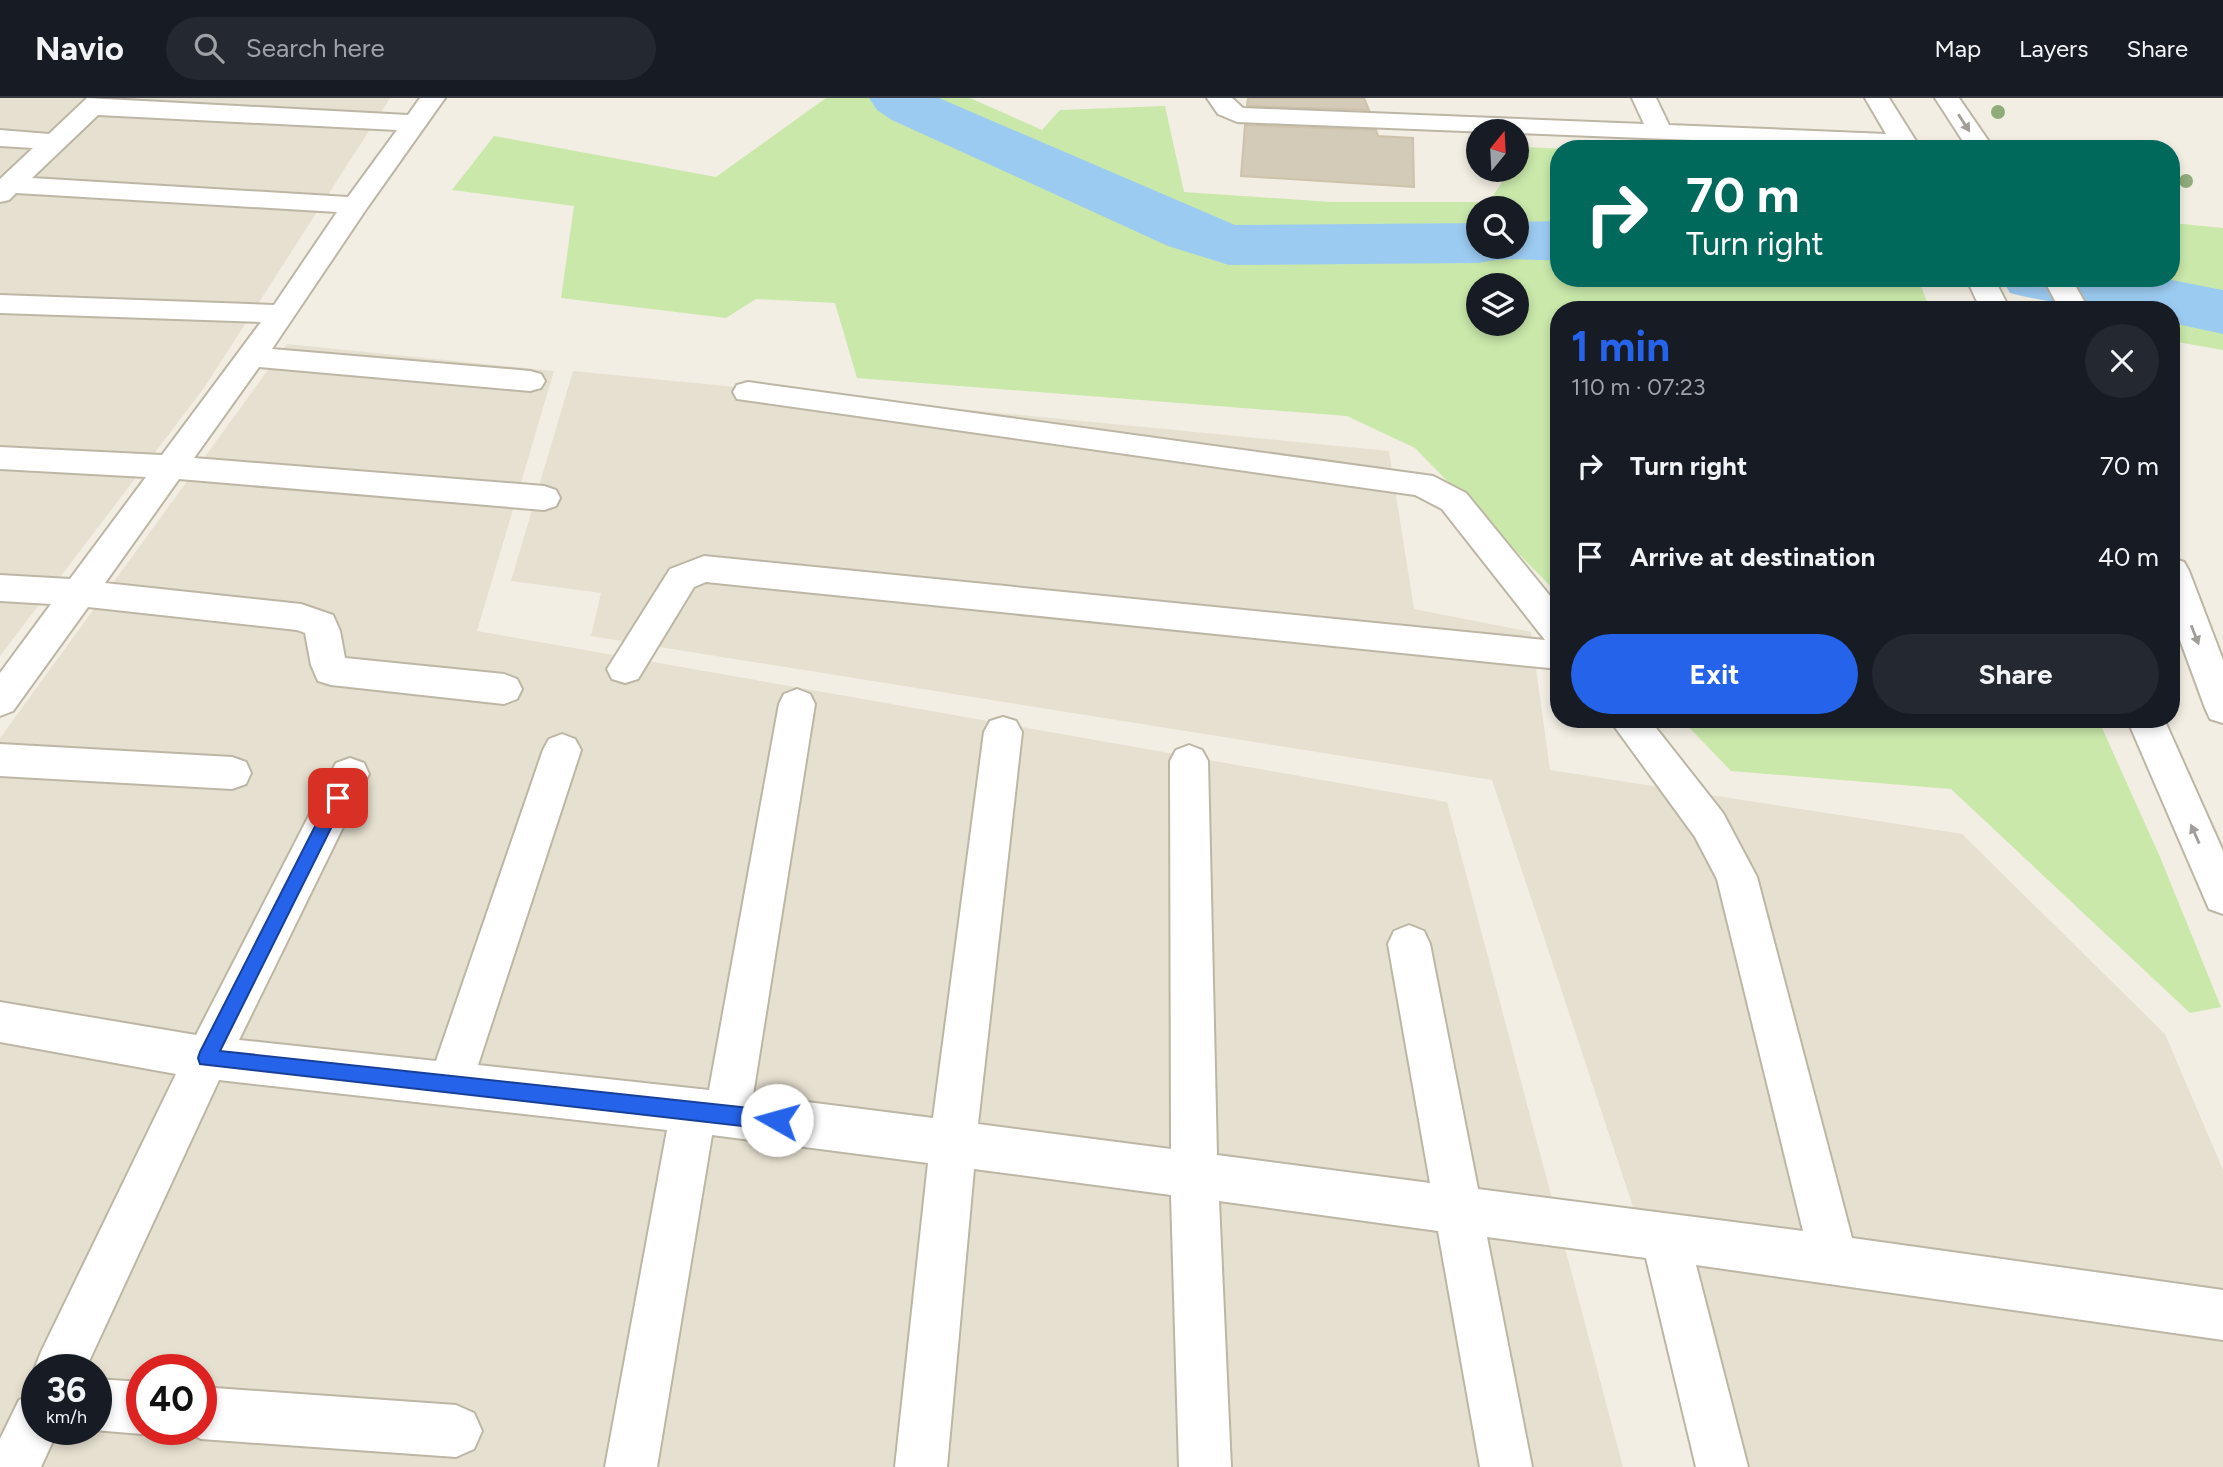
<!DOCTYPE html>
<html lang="en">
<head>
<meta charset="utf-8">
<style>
	body { margin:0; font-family:Figtree,sans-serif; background:#242831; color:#f1f3f6; height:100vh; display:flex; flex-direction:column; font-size:26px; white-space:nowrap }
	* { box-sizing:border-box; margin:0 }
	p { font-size:23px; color:#9ea1a6 }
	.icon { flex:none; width:38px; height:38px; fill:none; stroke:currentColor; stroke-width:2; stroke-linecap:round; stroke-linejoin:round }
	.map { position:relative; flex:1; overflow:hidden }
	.side { position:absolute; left:1550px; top:203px; width:630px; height:427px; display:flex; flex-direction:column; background:#171b24; border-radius:28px; box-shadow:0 4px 10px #0003 }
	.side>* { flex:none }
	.banner { position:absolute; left:1550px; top:42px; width:630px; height:147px; border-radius:28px; box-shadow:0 4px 10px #0003; background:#00695c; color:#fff; overflow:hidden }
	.needle { width:46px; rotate:18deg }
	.buttons { position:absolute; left:1466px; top:21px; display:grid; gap:14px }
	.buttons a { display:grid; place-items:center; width:63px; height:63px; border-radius:50%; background:#171b24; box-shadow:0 4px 10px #0003; font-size:35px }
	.speed { position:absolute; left:21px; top:1256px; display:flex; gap:14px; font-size:35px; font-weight:700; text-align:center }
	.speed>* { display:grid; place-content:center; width:91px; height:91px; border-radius:50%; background:#171b24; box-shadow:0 4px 10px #0003; line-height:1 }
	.speed small { font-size:18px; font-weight:400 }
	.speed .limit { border:10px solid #d22; background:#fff; color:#111 }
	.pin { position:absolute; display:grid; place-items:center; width:60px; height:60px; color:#fff; margin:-30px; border-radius:14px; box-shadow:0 4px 10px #0006 }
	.me { position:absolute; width:77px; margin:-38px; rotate:277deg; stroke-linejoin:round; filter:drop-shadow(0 0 5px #0008) }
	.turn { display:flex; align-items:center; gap:24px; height:147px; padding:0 21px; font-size:32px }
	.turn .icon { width:91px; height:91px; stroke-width:2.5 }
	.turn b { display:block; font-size:49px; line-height:60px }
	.round { display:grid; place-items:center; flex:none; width:74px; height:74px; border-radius:37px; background:#242831 }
	.head { display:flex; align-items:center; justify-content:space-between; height:119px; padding:0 21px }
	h1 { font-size:42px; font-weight:700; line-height:52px; color:#2563eb }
	.primary-button { display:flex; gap:14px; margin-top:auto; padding:14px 21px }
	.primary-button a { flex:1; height:80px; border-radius:42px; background:#2563eb; color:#fff; font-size:28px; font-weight:700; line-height:80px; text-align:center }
	.primary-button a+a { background:#242831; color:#f1f3f6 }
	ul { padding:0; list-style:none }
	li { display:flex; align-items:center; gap:21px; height:91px; padding:0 21px }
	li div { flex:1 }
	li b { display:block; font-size:26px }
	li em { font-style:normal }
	header { display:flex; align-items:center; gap:42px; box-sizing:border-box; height:98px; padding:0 35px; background:#171b24; border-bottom:2px solid #363941 }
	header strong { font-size:33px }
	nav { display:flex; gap:38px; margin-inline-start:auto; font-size:24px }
	.search { width:490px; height:63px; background:#242831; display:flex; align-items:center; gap:18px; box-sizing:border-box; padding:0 24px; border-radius:38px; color:#9ea1a6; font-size:26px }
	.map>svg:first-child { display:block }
</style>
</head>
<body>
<header>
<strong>Navio</strong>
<div class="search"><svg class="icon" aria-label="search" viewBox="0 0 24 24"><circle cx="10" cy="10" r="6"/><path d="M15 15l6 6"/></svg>Search here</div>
<nav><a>Map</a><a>Layers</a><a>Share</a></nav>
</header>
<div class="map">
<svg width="2223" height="1369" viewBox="0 0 2223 1369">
	<rect width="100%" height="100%" fill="#f2eee3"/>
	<path fill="#e6e0d0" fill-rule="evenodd" d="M0,0H390L204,290L0,558Z
		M287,246L554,273L477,533L1447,704L1623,1369H0V640ZM37,1272H96V1332H37ZM142,1272H201V1332H142Z
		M573,273L1389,353L1414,511L1531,534L1550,672L1962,736L2165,936L2223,1072V1369H1719L1492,682L591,538L601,495L511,483Z"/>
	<path fill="#c9e8aa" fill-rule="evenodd" d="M826,0H970L1042,32L1060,12L1165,8L1184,94L1331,104H1489L1510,72H1517V61L1525,49L1567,51H1559V180H1918L1930,212H1559V497L1415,350L1347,318L857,280L835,205L756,201L726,220L561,200L574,108L452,92L494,38L716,79ZM1479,110H1517V149H1479ZM1479,187H1517V226H1479Z
		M2172,125L2223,130V252L2172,243V212H2115L2098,180H2172Z
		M1681,621H2098L2160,759L2221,909L2190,915L1951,691L1731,673Z"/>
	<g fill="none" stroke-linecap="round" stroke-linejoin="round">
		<path fill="#9ccbf1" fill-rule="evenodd" d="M869,0H939L1235,127L1479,125V149H1517V124L1559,123V162C1532,163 1505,158 1479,165L1229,167L1168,148L892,22L877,12Z
			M2001,180H2161L2223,192V236L2172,225V212C2114,212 2066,209 2010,195Z"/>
	</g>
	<path fill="#d3cab8" stroke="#cec2ab" stroke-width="2" d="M1248,0H1364L1369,12L1247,8Z
		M1245,27L1376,32L1378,38L1413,40L1414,89L1241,78Z"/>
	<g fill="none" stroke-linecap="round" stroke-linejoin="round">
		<defs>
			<path id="minor" d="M87,0L408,17L420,0H445L367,110L272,251L530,273L541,276L545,283L541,290L530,293L259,269L194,360L544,388L556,392L560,400L556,408L544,412L179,381L105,485L301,506L333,517L340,533L345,560L504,576L517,581L522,591L517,601L504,606L331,587L318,583L311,567L305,535L297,532L88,509L13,613L0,618V575L51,506L0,503V477L70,481L146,379L0,371V349L162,357L261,224L0,215V197L274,207L337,114L16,95L9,102L0,104V81L33,50L0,48V32L49,36ZM98,17L397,32L348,99L32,80Z
				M1207,0H1232L1243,10L1644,26L1632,0H1656L1669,27L1886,36L1865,0H1889L1921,51L1237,24L1218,16Z
				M1935,0H1959L1994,51H1968Z
				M1966,180H1994L2010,212H1981Z
				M2043,180H2071L2089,212H2060Z
				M748,284L1433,378L1466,395L1559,509V571L706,484L694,489L638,581L625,585L612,581L607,571L670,471L704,458L1545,542L1442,411L1415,397L737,301L733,294L737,287Z
				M2172,460L2184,464L2189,473L2223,562V625L2210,621L2205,610L2172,520Z
				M797,591L810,596L815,606L753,997L933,1020L984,634L990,623L1003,619L1016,623L1022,634L978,1026L1171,1051L1170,663L1176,652L1189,647L1202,652L1208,663L1217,1057L1430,1085L1388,846L1394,833L1409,827L1424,833L1430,846L1478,1091L1803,1133L1717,781L1695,739L1609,621H1649L1723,715L1757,779L1852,1140L2223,1192V1242L1696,1167L1748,1369H1696L1646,1160L1487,1139L1532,1369H1480L1438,1133L1219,1103L1231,1369H1179L1171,1097L974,1071L947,1369H895L928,1065L712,1037L657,1369H605L667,1032L219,982L85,1272H37V1279L34,1272L41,1254L176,976L0,944V904L196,937L336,665L350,660L364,665L369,676L239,942L436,963L543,652L549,641L562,636L575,641L581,652L478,967L709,992L779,606L784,596Z
				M2127,621H2164L2223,753V816L2209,811Z
				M0,646L232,659L246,664L251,675L246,686L232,691L0,678Z
				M96,1281L142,1284V1332H151L142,1336L94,1332H96Z
				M201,1289L456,1307L474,1315L482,1333L474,1351L456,1359L201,1341L182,1332H201Z
				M37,1294V1332H58L41,1369H0V1341L19,1302Z"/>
		</defs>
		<use href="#minor" stroke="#bdb6a5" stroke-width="4"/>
		<use href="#minor" fill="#fff" fill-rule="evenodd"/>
	</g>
	<g fill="#91ab7b">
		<circle cx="1998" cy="14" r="7"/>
		<circle cx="2186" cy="83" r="7"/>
	</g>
	<defs><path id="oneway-solid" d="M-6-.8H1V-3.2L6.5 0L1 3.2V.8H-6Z" transform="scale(1.75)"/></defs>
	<g fill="#a19e99">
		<use href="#oneway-solid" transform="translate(1964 25) rotate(57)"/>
		<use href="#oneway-solid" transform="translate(2195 537) rotate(69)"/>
		<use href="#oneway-solid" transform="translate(2195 736) rotate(-114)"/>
	</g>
	<path fill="#2563eb" stroke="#184099" stroke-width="2" d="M338,693L343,695L346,700L220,953L777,1013L784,1016L786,1022L784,1029L777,1032L200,966L198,960L200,954L332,695Z"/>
</svg>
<div class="buttons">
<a><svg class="needle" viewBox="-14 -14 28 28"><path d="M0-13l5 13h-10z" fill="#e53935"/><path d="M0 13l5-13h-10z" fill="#9ea1a6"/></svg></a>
<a><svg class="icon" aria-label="search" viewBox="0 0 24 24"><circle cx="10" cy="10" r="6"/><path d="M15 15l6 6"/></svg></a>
<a><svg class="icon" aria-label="layers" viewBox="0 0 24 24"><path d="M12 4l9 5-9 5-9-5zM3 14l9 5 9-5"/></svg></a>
</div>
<div class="speed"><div>36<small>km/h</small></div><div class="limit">40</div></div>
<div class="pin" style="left:338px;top:700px;background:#d93025"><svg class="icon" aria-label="arrive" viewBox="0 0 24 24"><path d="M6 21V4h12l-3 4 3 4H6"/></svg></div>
<svg class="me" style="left:777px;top:1022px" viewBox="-20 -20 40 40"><circle r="19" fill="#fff"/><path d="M0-13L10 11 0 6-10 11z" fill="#2563eb"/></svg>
<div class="banner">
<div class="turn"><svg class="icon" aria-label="right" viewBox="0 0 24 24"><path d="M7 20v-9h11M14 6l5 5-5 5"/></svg><div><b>70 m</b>Turn right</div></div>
</div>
<section class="side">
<div class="head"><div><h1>1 min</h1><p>110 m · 07:23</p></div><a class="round"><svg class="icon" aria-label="close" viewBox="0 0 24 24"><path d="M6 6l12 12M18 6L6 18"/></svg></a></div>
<ul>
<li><svg class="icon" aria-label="right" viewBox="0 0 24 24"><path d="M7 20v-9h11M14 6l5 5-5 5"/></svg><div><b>Turn right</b></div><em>70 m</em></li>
<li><svg class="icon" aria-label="arrive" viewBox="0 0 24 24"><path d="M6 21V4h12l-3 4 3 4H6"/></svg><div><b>Arrive at destination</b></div><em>40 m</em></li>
</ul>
<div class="primary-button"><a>Exit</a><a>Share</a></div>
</section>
</div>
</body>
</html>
